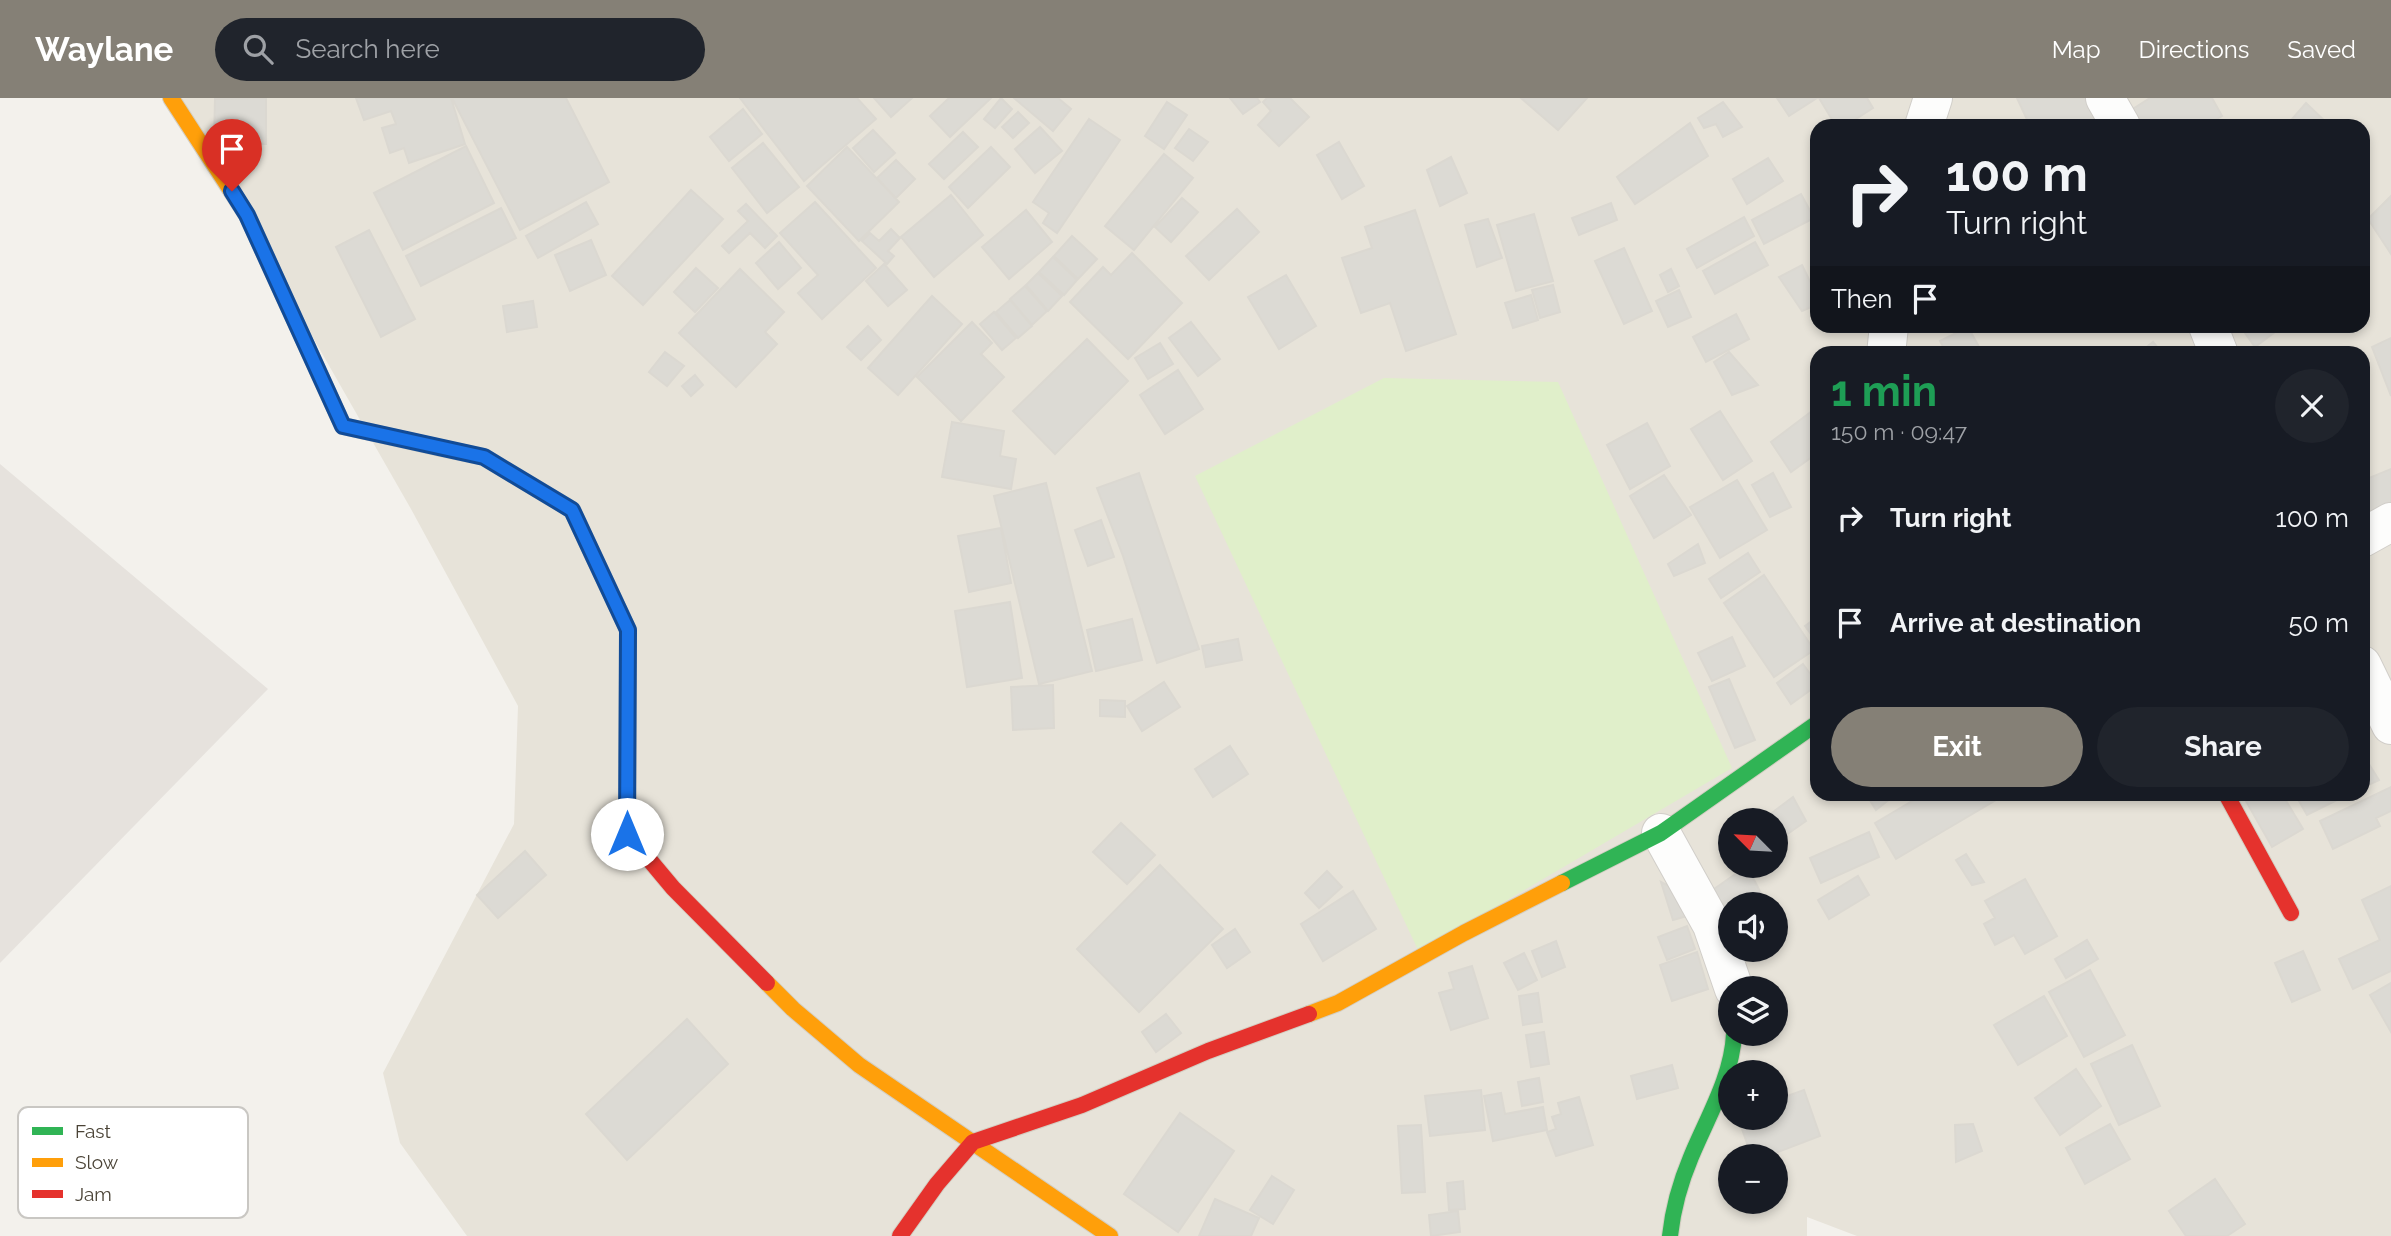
<!DOCTYPE html>
<html lang="en">
<head>
<meta charset="utf-8">
<style>
	body { margin:0; font-family:Raleway,sans-serif; background:#20242c; color:#f1f3f6; height:100vh; display:flex; flex-direction:column; font-size:26px; white-space:nowrap }
	* { box-sizing:border-box; margin:0 }
	p { font-size:23px; color:#9ea1a6 }
	.icon { flex:none; width:38px; height:38px; fill:none; stroke:currentColor; stroke-width:2; stroke-linecap:round; stroke-linejoin:round }
	.map { position:relative; flex:1; overflow:hidden }
	.sheet { position:absolute; left:1810px; top:248px; width:560px; height:455px; display:flex; flex-direction:column; background:#171b24; border-radius:21px; box-shadow:0 4px 10px #0003 }
	.sheet>* { flex:none }
	.top-card { position:absolute; left:1810px; top:21px; width:560px; height:214px; border-radius:21px; box-shadow:0 4px 10px #0003; background:#171b24; color:#f1f3f6; overflow:hidden }
	.needle { width:46px; rotate:294deg }
	.buttons { position:absolute; left:1718px; top:710px; display:grid; gap:14px }
	.buttons a { display:grid; place-items:center; width:70px; height:70px; border-radius:50%; background:#171b24; box-shadow:0 4px 10px #0003; font-size:35px }
	.pin { position:absolute; display:grid; place-items:center; width:60px; height:60px; color:#fff; margin:-72px -30px; border-radius:50% 50% 50% 0; rotate:-45deg; box-shadow:0 0 7px #0007 }
	.pin .icon { rotate:45deg }
	.me { position:absolute; width:77px; margin:-38px; rotate:0deg; stroke-linejoin:round; filter:drop-shadow(0 0 5px #0008) }
	.turn { display:flex; align-items:center; gap:24px; height:147px; padding:0 21px; font-size:32px }
	.turn .icon { width:91px; height:91px; stroke-width:2.5 }
	.turn b { display:block; font-size:49px; line-height:60px }
	.then { display:flex; align-items:center; height:66px; padding:0 21px; background:#0003; gap:14px; font-size:26px }
	.round { display:grid; place-items:center; flex:none; width:74px; height:74px; border-radius:37px; background:#20242c }
	.overview { display:flex; align-items:center; justify-content:space-between; height:119px; padding:0 21px }
	h1 { font-size:42px; font-weight:700; line-height:52px; color:#1e9e55 }
	.cta { display:flex; gap:14px; margin-top:auto; padding:14px 21px }
	.cta a { flex:1; height:80px; border-radius:42px; background:#858076; color:#fff; font-size:28px; font-weight:700; line-height:80px; text-align:center }
	.cta a+a { background:#20242c; color:#f1f3f6 }
	ul { padding:0; list-style:none }
	li { display:flex; align-items:center; gap:21px; height:105px; padding:0 21px }
	li div { flex:1 }
	li b { display:block; font-size:26px }
	li em { font-style:normal }
	header { display:flex; align-items:center; gap:42px; box-sizing:border-box; height:98px; padding:0 35px; background:#858076; color:#fff }
	header strong { font-size:33px }
	nav { display:flex; gap:38px; margin-inline-start:auto; font-size:24px }
	.search { width:490px; height:63px; background:#20242c; display:flex; align-items:center; gap:18px; box-sizing:border-box; padding:0 24px; border-radius:38px; color:#9ea1a6; font-size:26px }
	.map>svg:first-child { display:block }
</style>
</head>
<body>
<header>
<strong>Waylane</strong>
<div class="search"><svg class="icon" aria-label="search" viewBox="0 0 24 24"><circle cx="10" cy="10" r="6"/><path d="M15 15l6 6"/></svg>Search here</div>
<nav><a>Map</a><a>Directions</a><a>Saved</a></nav>
</header>
<div class="map">
<svg width="2391" height="1138" viewBox="0 0 2391 1138">
	<rect width="100%" height="100%" fill="#f3f1ec"/>
	<path fill="#e7e3d9" fill-rule="evenodd" d="M176,0H2391V1138H1857L1807,1119V1138H467L400,1045L383,975L514,726L518,608L411,411ZM1816,28H2362V228H1816ZM1816,256H2362V696H1816ZM1731,723H1776V768H1731ZM1731,807H1776V852H1731ZM1731,891H1776V936H1731ZM1731,975H1776V1020H1731ZM1731,1059H1776V1104H1731Z"/>
	<path fill="#e6e2dd" d="M0,366L268,591L0,865Z"/>
	<path fill="#e0efca" d="M1384,280L1558,284L1732,670L1419,854L1195,378Z"/>
	<path fill="#dcdad4" stroke="#dbd8d1" stroke-width="2" d="M266,0V46L214,45L215,1Z
		M356,0H451L465,46L409,65L404,50L390,55L382,30L396,26L391,13L364,22Z
		M452,0H566L609,84L520,132Z
		M740,0H857L876,21L804,83Z
		M874,0H912L891,19Z
		M949,0H991L950,39L930,18Z
		M1001,0L1012,11L995,30L984,21Z
		M1014,0H1058L1071,11L1053,33Z
		M1230,0H1257L1260,4L1243,16Z
		M1267,0H1290L1309,19L1279,48L1258,27L1271,13L1263,4Z
		M1521,0H1587L1558,32Z
		M1777,0H1817L1789,18Z
		M1819,0H1867L1873,10L1845,28H1836Z
		M2017,0H2088L2101,28H2030Z
		M2150,0H2212L2222,18L2205,28H2137L2128,14Z
		M1167,4L1187,17L1164,51L1145,38Z
		M1723,4L1742,29L1723,39L1716,26L1704,30L1698,20Z
		M2306,5L2330,28H2286Z
		M743,11L762,36L729,63L710,39Z
		M1018,14L1029,25L1013,40L1002,29Z
		M1089,21L1120,42L1057,135L1043,125L1049,115L1033,104Z
		M1690,25L1708,58L1635,106L1617,79Z
		M1040,29L1062,53L1035,75L1015,51Z
		M1189,31L1208,44L1193,63L1175,50Z
		M873,32L895,55L874,74L853,50Z
		M963,34L978,49L944,81L929,66Z
		M1339,44L1364,88L1342,101L1317,57Z
		M763,45L799,89L767,115L732,70Z
		M466,48L494,105L403,152L374,95Z
		M847,49L899,104L859,143L807,88Z
		M991,49L1010,69L968,110L949,89Z
		M1164,56L1193,80L1134,152L1105,128Z
		M1451,59L1467,95L1440,108L1427,72Z
		M1768,60L1783,83L1747,106L1733,81Z
		M896,62L915,81L896,100L877,80Z
		M691,92L723,121L643,207L612,178Z
		M1801,96L1814,120L1764,146L1752,122Z
		M951,97L983,137L934,179L901,139Z
		M2391,98V156L2368,121Z
		M1182,100L1198,114L1171,144L1155,129Z
		M586,104L598,126L538,160L526,138Z
		M815,104L876,170L822,221L798,195L818,177L780,135Z
		M1611,105L1617,122L1579,137L1572,120Z
		M746,106L777,138L765,150L750,135L729,155L722,148L748,123L738,113Z
		M501,110L516,140L421,188L406,158Z
		M1237,111L1259,134L1209,182L1186,158Z
		M1026,112L1052,144L1009,181L982,149Z
		M1415,112L1456,236L1406,253L1390,205L1361,215L1342,160L1372,150L1365,129Z
		M1534,116L1553,183L1516,193L1497,127Z
		M1744,119L1754,138L1697,170L1687,151Z
		M1488,121L1502,160L1477,169L1465,127Z
		M891,131L900,140L888,153L894,158L887,166L862,143L870,135L879,143Z
		M369,132L415,221L381,239L336,149Z
		M1072,138L1097,161L1078,181L1054,158Z
		M591,142L606,177L570,193L555,157Z
		M779,144L801,170L778,191L756,165Z
		M1755,144L1768,167L1715,196L1703,173Z
		M1624,150L1652,213L1624,226L1595,163Z
		M1132,155L1182,205L1128,261L1070,204L1103,169L1111,177Z
		M1053,159L1077,182L1064,197L1039,174Z
		M884,166L907,192L888,208L866,183Z
		M1802,167L1816,196V207L1802,213L1779,179Z
		M696,170L718,190L695,214L674,194Z
		M740,171L784,214L765,234L777,246L736,289L679,235Z
		M1671,171L1679,188L1668,194L1660,177Z
		M1038,175L1062,198L1048,213L1026,187Z
		M1286,177L1316,228L1279,251L1248,199Z
		M1553,187L1560,214L1540,220L1532,192Z
		M1025,188L1047,213L1032,227L1010,201Z
		M1679,192L1691,219L1668,229L1656,203Z
		M1531,197L1538,222L1513,230L1505,205Z
		M932,198L962,226L898,297L868,270Z
		M1010,202L1032,228L1018,240L996,214Z
		M533,203L537,229L507,234L503,208Z
		M994,214L1016,240L1002,252L980,226Z
		M1736,216L1749,241L1706,264L1693,239Z
		M972,224L992,245L981,256L1004,279L961,323L917,279Z
		M1191,224L1220,261L1198,278L1169,240Z
		M868,228L881,242L861,262L847,249Z
		M2240,228H2283L2255,249Z
		M1968,229L1983,256H1947L1940,243Z
		M2391,240V298L2372,249Z
		M1087,241L1128,283L1055,356L1013,313Z
		M2153,244L2163,256H2138Z
		M1160,245L1173,266L1148,281L1135,260Z
		M665,254L684,268L667,288L649,274Z
		M1729,254L1758,287L1732,297L1714,264Z
		M1178,272L1203,311L1165,336L1140,297Z
		M695,277L703,287L691,298L682,288Z
		M1816,310V356L1791,374L1771,344Z
		M1720,313L1752,363L1723,382L1691,331Z
		M952,324L1004,333L1000,358L1016,361L1011,391L942,379Z
		M1647,325L1670,368L1630,391L1607,347Z
		M2391,371V409L2362,420V383Z
		M1139,375L1199,551L1157,565L1123,458L1097,390Z
		M1773,375L1791,409L1770,419L1752,387Z
		M1664,377L1691,417L1654,440L1630,398Z
		M1737,382L1767,432L1720,460L1690,409Z
		M1046,385L1092,573L1039,586L994,398Z
		M1101,422L1114,459L1088,468L1075,432Z
		M1001,430L1011,485L969,494L958,438Z
		M1698,446L1705,465L1674,478L1668,466Z
		M1748,455L1760,474L1721,500L1709,481Z
		M1764,477L1814,552L1774,579L1724,505Z
		M1010,504L1022,580L967,589L955,513Z
		M1816,520V543L1805,528Z
		M1132,521L1142,562L1096,573L1087,532Z
		M1732,539L1745,568L1712,583L1698,555Z
		M1238,541L1242,562L1206,569L1202,548Z
		M1803,566L1816,584V588L1791,606L1777,585Z
		M1729,581L1755,642L1735,650L1709,589Z
		M1164,584L1180,609L1142,633L1127,608Z
		M1053,587L1054,630L1013,632L1011,589Z
		M1100,602L1125,603V619L1100,618Z
		M1230,648L1248,676L1213,699L1195,671Z
		M2362,655L2379,682L2362,690Z
		M2391,689V713L2376,720L2380,728L2333,751L2320,723Z
		M1866,696H1896L1876,712Z
		M1924,696H2000L2001,699L1896,761L1875,725Z
		M2256,696H2282L2303,731L2272,749L2246,703Z
		M2295,696H2349L2307,717Z
		M1793,699L1806,723L1776,744V723H1761Z
		M1121,725L1155,757L1127,786L1093,754Z
		M1869,734L1879,759L1821,785L1810,760Z
		M525,753L546,777L498,820L477,797Z
		M1966,756L1984,784L1972,787L1956,762Z
		M1160,767L1223,831L1139,914L1077,851Z
		M1747,768L1767,807H1731V828L1714,791Z
		M1327,773L1342,789L1319,810L1305,795Z
		M1858,778L1869,797L1829,821L1818,802Z
		M2025,781L2057,838L2025,856L2014,837L1995,847L1984,826L1995,820L1985,803Z
		M1661,784L1680,794L1687,818L1673,822Z
		M2391,788V873L2353,891L2339,861L2380,842L2362,802Z
		M1353,793L1376,831L1323,863L1301,826Z
		M1687,828L1695,851L1667,862L1658,839Z
		M1235,831L1250,854L1227,870L1212,847Z
		M2087,842L2098,861L2066,880L2055,861Z
		M1556,843L1565,869L1542,879L1532,853Z
		M2303,853L2320,892L2292,904L2275,865Z
		M1697,854L1708,891L1672,903L1660,867Z
		M1524,855L1537,882L1518,892L1504,865Z
		M1472,868L1488,920L1451,932L1439,895L1454,891L1449,875Z
		M2090,872L2125,937L2084,959L2049,894Z
		M2391,885V934L2370,897Z
		M1538,895L1542,924L1523,927L1519,898Z
		M2044,898L2067,938L2018,967L1994,927Z
		M1166,916L1181,935L1156,954L1142,934Z
		M687,921L728,966L627,1062L586,1016Z
		M1544,934L1549,966L1531,969L1526,937Z
		M2132,947L2160,1008L2119,1027L2091,966Z
		M1672,967L1678,990L1637,1001L1631,978Z
		M2076,971L2101,1008L2060,1037L2035,1000Z
		M1539,980L1543,1004L1522,1008L1518,984Z
		M1481,992L1485,1032L1430,1038L1425,998Z
		M1804,992L1820,1038L1765,1059H1752L1738,1020H1776V1002Z
		M1501,995L1505,1016L1543,1009L1547,1032L1493,1043L1484,998Z
		M1579,999L1593,1047L1556,1058L1547,1034L1556,1031L1552,1019L1561,1016L1558,1005Z
		M1180,1015L1234,1053L1178,1134L1124,1096Z
		M1973,1026L1982,1053L1956,1064L1955,1027Z
		M2110,1026L2130,1061L2085,1086L2066,1050Z
		M1421,1027L1425,1094L1402,1095L1398,1028Z
		M1272,1078L1294,1092L1273,1126L1250,1112Z
		M2215,1081L2245,1126L2227,1138H2186L2169,1113Z
		M1463,1083L1465,1111L1449,1112L1447,1085Z
		M1215,1101L1259,1120L1251,1138H1199Z
		M1458,1113L1460,1134L1431,1138L1429,1117Z"/>
	<g fill="none" stroke-linecap="round" stroke-linejoin="round">
		<defs>
			<path id="street" d="M2105,0L2121,28
				M1924,28L1933,0
				M2208,228L2219,256
				M1886,256L1889,228
				M2362,440L2391,424
				M2362,567L2391,627
				M1661,735L1712,827L1734,891"/>
			<path id="fast" d="M441,350L484,359L572,412L628,532V578
				M1562,785L1661,735L1816,626
				M1670,1138C1673,1110 1680,1085 1691,1059C1707,1020 1732,979 1734,936"/>
			<path id="slow" d="M171,0L247,117L343,328L441,350
				M767,885L793,911L859,967L1110,1138
				M1309,916L1338,905L1464,835L1562,785"/>
			<path id="jam" d="M628,578L627,735L673,790L767,885
				M2226,696L2291,815
				M900,1138L937,1086L973,1044L1082,1007L1208,953L1309,916"/>
		</defs>
		<use href="#street" stroke="#d1cec9" stroke-width="40"/>
		<use href="#fast" stroke="#d3cec2" stroke-width="18"/>
		<use href="#slow" stroke="#d3cec2" stroke-width="18"/>
		<use href="#jam" stroke="#d3cec2" stroke-width="18"/>
		<use href="#street" stroke="#fdfdfc" stroke-width="38"/>
		<use href="#fast" stroke="#30b455" stroke-width="16"/>
		<use href="#slow" stroke="#ff9f0a" stroke-width="16"/>
		<use href="#jam" stroke="#e5322d" stroke-width="16"/>
	</g>
	<g fill="none" stroke-linecap="round" stroke-linejoin="round">
		<defs>
			<path id="route" d="M232,93L247,117L343,328L484,359L572,412L628,532L627,736"/>
		</defs>
		<use href="#route" stroke="#114b97" stroke-width="18"/>
		<use href="#route" stroke="#1a73e8" stroke-width="12"/>
	</g>
	<rect x="18" y="1009" width="230" height="111" rx="10" fill="#fff" stroke="#c9c7c3" stroke-width="2"/>
	<rect x="32" y="1029" width="31" height="8" fill="#30b455"/>
	<rect x="32" y="1060" width="31" height="9" fill="#ff9f0a"/>
	<rect x="32" y="1092" width="31" height="8" fill="#e5322d"/>
	<g font-size="19" fill="#4a4336">
		<text x="75" y="1040">Fast</text>
		<text x="75" y="1071">Slow</text>
		<text x="75" y="1103">Jam</text>
	</g>
</svg>
<div class="buttons">
<a><svg class="needle" viewBox="-14 -14 28 28"><path d="M0-13l5 13h-10z" fill="#e53935"/><path d="M0 13l5-13h-10z" fill="#9ea1a6"/></svg></a>
<a><svg class="icon" aria-label="sound" viewBox="0 0 24 24"><path d="M4 9h4l5-4v14l-5-4H4zM17 9q2 3 0 6"/></svg></a>
<a><svg class="icon" aria-label="layers" viewBox="0 0 24 24"><path d="M12 4l9 5-9 5-9-5zM3 14l9 5 9-5"/></svg></a>
<a>+</a>
<a>−</a>
</div>
<div class="pin" style="left:232px;top:93px;background:#d93025"><svg class="icon" aria-label="arrive" viewBox="0 0 24 24"><path d="M6 21V4h12l-3 4 3 4H6"/></svg></div>
<svg class="me" style="left:627px;top:736px" viewBox="-20 -20 40 40"><circle r="19" fill="#fff"/><path d="M0-13L10 11 0 6-10 11z" fill="#1a73e8"/></svg>
<div class="top-card">
<div class="turn"><svg class="icon" aria-label="right" viewBox="0 0 24 24"><path d="M7 20v-9h11M14 6l5 5-5 5"/></svg><div><b>100 m</b>Turn right</div></div>
<div class="then">Then<svg class="icon" aria-label="arrive" viewBox="0 0 24 24"><path d="M6 21V4h12l-3 4 3 4H6"/></svg></div>
</div>
<section class="sheet">
<div class="overview"><div><h1>1 min</h1><p>150 m · 09:47</p></div><a class="round"><svg class="icon" aria-label="close" viewBox="0 0 24 24"><path d="M6 6l12 12M18 6L6 18"/></svg></a></div>
<ul>
<li><svg class="icon" aria-label="right" viewBox="0 0 24 24"><path d="M7 20v-9h11M14 6l5 5-5 5"/></svg><div><b>Turn right</b></div><em>100 m</em></li>
<li><svg class="icon" aria-label="arrive" viewBox="0 0 24 24"><path d="M6 21V4h12l-3 4 3 4H6"/></svg><div><b>Arrive at destination</b></div><em>50 m</em></li>
</ul>
<div class="cta"><a>Exit</a><a>Share</a></div>
</section>
</div>
</body>
</html>
